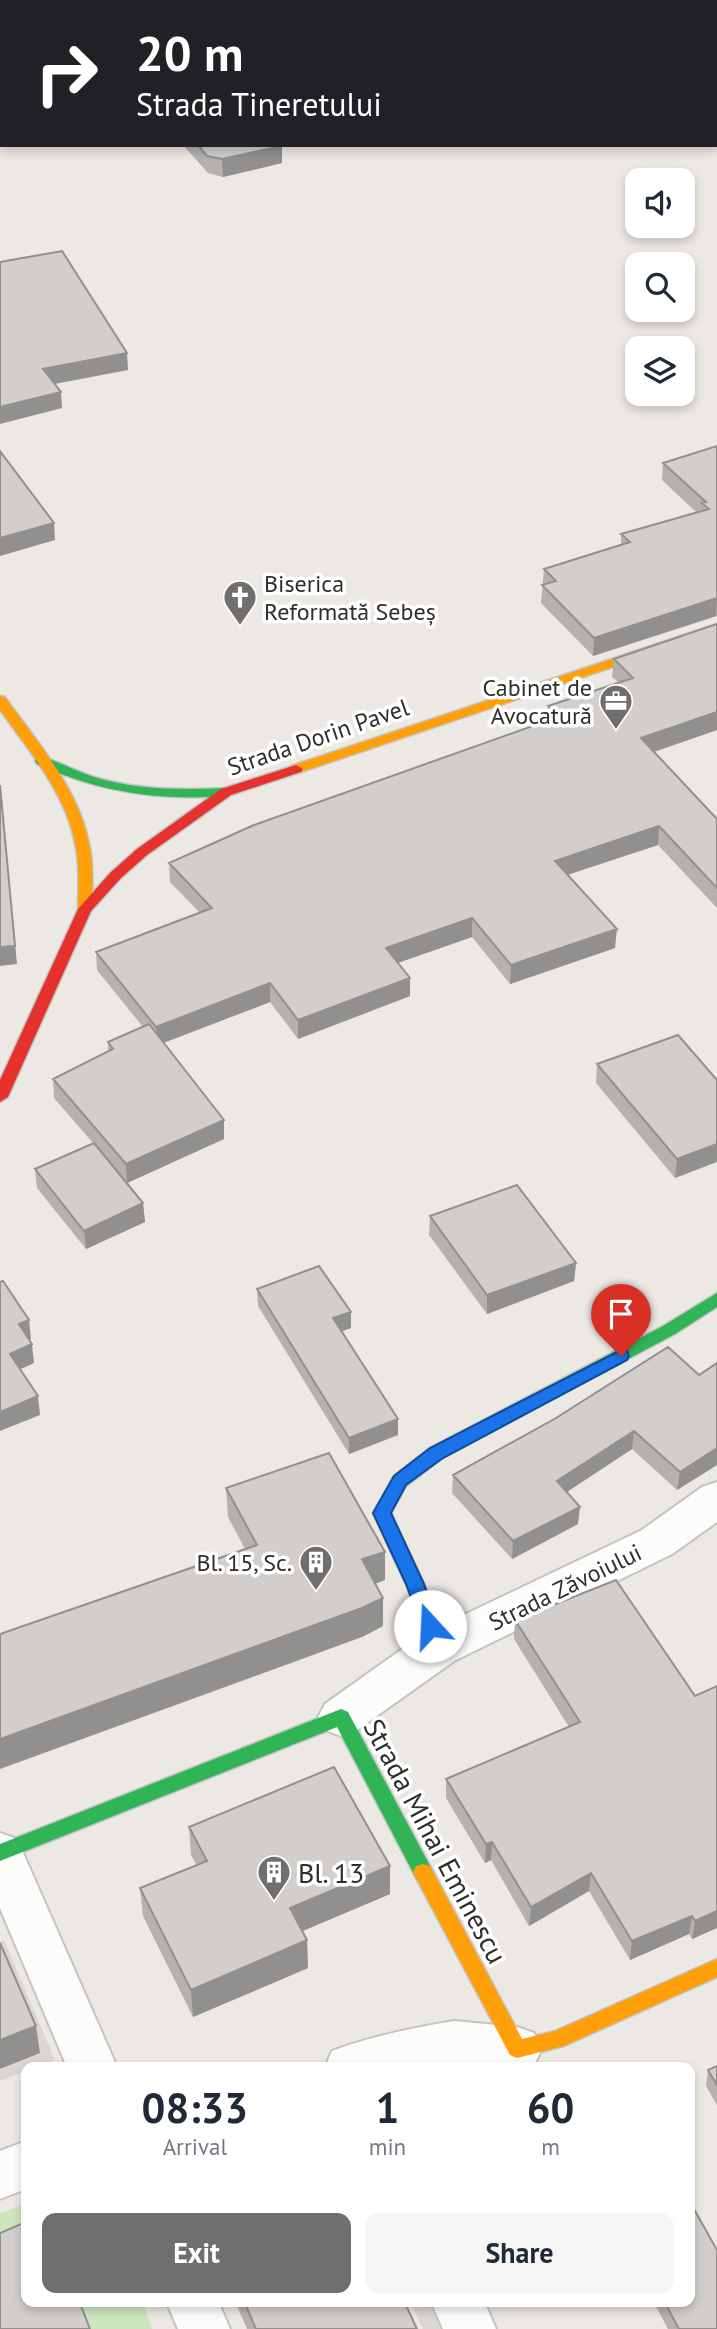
<!DOCTYPE html>
<html lang="en">
<head>
<meta charset="utf-8">
<style>
	body { margin:0; font-family:"PT Sans",sans-serif; background:#f6f6f7; color:#1f2937; height:100vh; display:flex; flex-direction:column; font-size:26px; white-space:nowrap }
	* { box-sizing:border-box; margin:0 }
	p { font-size:23px; color:#747a83 }
	.icon { flex:none; width:38px; height:38px; fill:none; stroke:currentColor; stroke-width:2; stroke-linecap:round; stroke-linejoin:round }
	.map { position:relative; flex:1; overflow:hidden }
	.drawer { position:absolute; left:21px; top:2062px; width:674px; height:245px; display:flex; flex-direction:column; background:#fff; border-radius:14px; box-shadow:0 4px 10px #0003 }
	.drawer>* { flex:none }
	.guide { position:absolute; left:0px; top:0px; width:718px; height:147px; box-shadow:0 4px 10px #0003; background:#202124; color:#fff; overflow:hidden }
	.controls { position:absolute; left:625px; top:168px; display:grid; gap:14px }
	.controls a { display:grid; place-items:center; width:70px; height:70px; border-radius:14px; background:#fff; box-shadow:0 4px 10px #0003; font-size:35px }
	.pin { position:absolute; display:grid; place-items:center; width:60px; height:60px; color:#fff; margin:-72px -30px; border-radius:50% 50% 50% 0; rotate:-45deg; box-shadow:0 0 7px #0007 }
	.pin .icon { rotate:45deg }
	.me { position:absolute; width:77px; margin:-38px; rotate:340deg; stroke-linejoin:round; filter:drop-shadow(0 0 5px #0008) }
	.turn { display:flex; align-items:center; gap:24px; height:147px; padding:0 21px; font-size:32px }
	.turn .icon { width:91px; height:91px; stroke-width:2.5 }
	.turn b { display:block; font-size:49px; line-height:60px }
	.eta { display:flex; justify-content:space-evenly; align-items:center; height:119px; text-align:center }
	.eta b { font-size:42px; font-weight:800; line-height:49px }
	.primary-button { display:flex; gap:14px; margin-top:auto; padding:14px 21px }
	.primary-button a { flex:1; height:80px; border-radius:14px; background:#706f6e; color:#fff; font-size:28px; font-weight:800; line-height:80px; text-align:center }
	.primary-button a+a { background:#f6f6f7; color:#1f2937 }
	.map>svg:first-child { display:block }
</style>
</head>
<body>
<div class="map">
<svg width="717" height="2329" viewBox="0 0 717 2329">
	<rect width="100%" height="100%" fill="#ece8e4"/>
	<path fill="#cee6be" d="M26,2204V2244L0,2255V2213Z
		M74,2301H142L152,2329H84Z"/>
	<path fill="#dad6d2" d="M4,1940L55,2060L38,2067H26V2071L0,2081V2069L40,2052L0,1961V1942Z
		M410,2301H431L443,2329H423Z"/>
	<g fill="none" stroke-linecap="round" stroke-linejoin="round">
		<defs>
			<path id="street" d="M246,0H288L245,2Z
				M717,1482V1522L672,1554L454,1661L357,1730L341,1736L325,1730L318,1717L325,1704L422,1635L642,1530L702,1487Z
				M0,1833L17,1839L117,2067H67L0,1908Z
				M454,2021L517,2027L534,2033L542,2049L534,2065L529,2067H325L332,2051C372,2036 412,2028 454,2021Z
				M26,2141V2189L0,2199V2151Z
				M166,2301H218L230,2329H178Z
				M431,2301H484L496,2329H443Z"/>
			<path id="fast" d="M42,757C60,762 76,771 94,777C137,790 182,790 226,788L233,792C226,799 212,797 202,797C143,799 90,788 37,764L35,761L37,758Z
				M717,1293V1307L675,1334L442,1458L406,1486L391,1513L424,1584L447,1648L444,1653L438,1655L432,1653L406,1584L373,1513L394,1476L430,1448L663,1326Z
				M341,1709L348,1712L430,1866L433,1872L430,1878L423,1880L416,1878L337,1727L0,1861V1844Z"/>
			<path id="slow" d="M717,624V632L301,772L296,773L289,769L291,766Z
				M0,696L5,697C37,742 78,788 89,843C94,865 92,887 92,909L90,912L85,914L78,909C78,887 80,865 75,843C65,792 29,751 0,710Z
				M423,1864L430,1866L522,2039L555,2031L717,1959V1977L564,2046L517,2058L510,2055L413,1872L416,1866Z"/>
			<path id="jam" d="M296,765L303,769L301,772L231,795L147,855L121,878L91,911L8,1097L0,1102V1080L78,909L111,872L137,849L221,789Z"/>
		</defs>
		<use href="#street" stroke="#c5c4c5" stroke-width="4"/>
		<use href="#fast" stroke="#c5c4c5" stroke-width="3"/>
		<use href="#slow" stroke="#c5c4c5" stroke-width="3"/>
		<use href="#jam" stroke="#c5c4c5" stroke-width="3"/>
		<use href="#street" fill="#fcfcfb" fill-rule="evenodd"/>
		<use href="#fast" fill="#30b455" fill-rule="evenodd"/>
		<use href="#slow" fill="#ff9f0a" fill-rule="evenodd"/>
		<use href="#jam" fill="#e5322d" fill-rule="evenodd"/>
	</g>
	<path fill="#b4b1af" d="M0,0L2,2V18L0,17Z
		M273,0H717V48H716V2H273Z
		M183,145H281L282,163L223,177L208,173Z
		M717,446V616L593,656L541,603L544,569L621,545V534L697,513L662,480L663,463Z
		M614,659L717,730L653,752L717,819V908L658,845L568,875L615,948L510,984L472,937L398,963L410,996L298,1039L270,1002L163,1043L224,1139L127,1183L143,1203L145,1222L86,1249L37,1188L35,1169L93,1143L54,1098L53,1079L108,1052V1042L143,1027L97,970L96,952L200,913L170,882L169,863L547,721L548,706L619,683L612,677Z
		M597,1064L717,1080L675,1178L596,1083Z
		M430,1216L576,1263L574,1281L487,1314L429,1235Z
		M257,1289L351,1312V1328L342,1331L398,1419V1435L349,1454L258,1306Z
		M717,1363V1465L677,1490L632,1449L567,1492L578,1524L512,1559L452,1493L453,1475L699,1375Z
		M226,1488L385,1552V1580L375,1584L383,1598V1626L362,1637L245,1549L228,1517Z
		M515,1620L695,1696L717,1686V1928L692,1939L689,1934L630,1960L589,1891L529,1926L491,1860L485,1863L446,1798V1779L569,1727L514,1639Z
		M189,1827L390,1866V1894L302,1931L307,1940L308,1968L193,2017L143,1916L140,1888L197,1866L191,1855Z
		M717,2066V2105L706,2086L708,2070Z
		M235,2301H404L417,2329H247Z
		M653,2301H690L717,2329H668Z"/>
	<path fill="#92908e" d="M716,31H717V48H716Z
		M0,64H2V81H0Z
		M282,146V163L223,177L222,159Z
		M127,353L128,370L44,386L43,369Z
		M61,392L62,408L0,424V407Z
		M54,523L55,540L0,556V538Z
		M717,598L716,616L593,656L594,638Z
		M717,712V730L639,757L641,738Z
		M0,785L17,964L0,966Z
		M659,826L658,845L554,879L555,861Z
		M472,918V937L386,967V948Z
		M617,929L615,948L510,984L511,965Z
		M410,978V996L298,1039V1020Z
		M270,983V1002L158,1045L156,1027Z
		M224,1120V1139L127,1183L126,1164Z
		M717,1144V1162L675,1178L677,1159Z
		M143,1203L145,1222L86,1249L84,1231Z
		M576,1263L574,1281L487,1314V1295Z
		M351,1312V1328L334,1334L333,1318Z
		M29,1320L31,1339L22,1343L19,1324Z
		M32,1344L34,1363L12,1373L10,1354Z
		M38,1396L40,1415L0,1431V1412Z
		M398,1419V1435L349,1454V1438Z
		M634,1431L632,1449L556,1499L557,1481Z
		M717,1448V1465L677,1490L680,1472Z
		M580,1507L578,1524L512,1559L513,1541Z
		M385,1552V1580L362,1588V1559Z
		M383,1598V1626L362,1637L0,1769V1739Z
		M492,1842L491,1860L485,1863L486,1844Z
		M390,1866V1894L291,1936L290,1908Z
		M591,1873L589,1891L529,1926L531,1907Z
		M717,1911V1928L692,1939L695,1921Z
		M692,1916L689,1934L630,1960L632,1941Z
		M307,1940L308,1968L193,2017L191,1990Z
		M36,2026L40,2053L0,2069V2040Z"/>
	<path fill="#d1cecb" stroke="#92908e" stroke-width="2" d="M0,0H134L135,2L2,3L0,2Z
		M285,0H717V31H716V2H287Z
		M0,19H2V64H0Z
		M198,145H281L282,146L222,159L207,156Z
		M62,251L127,353L43,369L61,392L0,407V262Z
		M717,446V598L594,638L542,585L556,581L544,569L630,542L621,534L709,509L702,503L706,502L663,463Z
		M0,451L54,523L0,538Z
		M717,624V712L641,738L717,819V888L659,826L555,861L617,929L511,965L472,918L386,948L410,978L298,1020L270,983L156,1027L96,952L212,908L169,863L254,825L558,717L548,706L633,678L614,659Z
		M0,785L15,946L0,947Z
		M149,1024L224,1120L126,1164L53,1079L113,1049L108,1042Z
		M678,1035L717,1080V1144L677,1159L597,1064Z
		M94,1143L143,1203L84,1231L35,1169Z
		M517,1185L576,1263L487,1295L430,1216Z
		M319,1266L351,1312L333,1318L398,1419L349,1438L257,1289Z
		M3,1281L29,1320L19,1324L32,1344L10,1354L38,1396L0,1412V1282Z
		M668,1347L699,1375L717,1363V1448L680,1472L634,1431L557,1481L580,1507L513,1541L453,1475L556,1418Z
		M329,1453L385,1552L362,1559L383,1598L362,1608L0,1739V1634L257,1545L226,1488Z
		M616,1580L695,1696L717,1686V1911L695,1921L692,1916L632,1941L591,1873L531,1907L492,1842L486,1844L446,1779L580,1722L515,1620Z
		M334,1767L390,1866L290,1908L307,1940L191,1990L140,1888L207,1861L189,1827Z
		M0,1943L36,2026L0,2040Z
		M717,2066V2085L708,2070Z
		M690,2202L717,2250V2329H679L664,2301H690Z
		M26,2222V2301H79L90,2329H0V2233Z
		M244,2301H404L417,2329H256Z"/>
	<path fill="#1a73e8" stroke="#114b97" stroke-width="2" d="M621,1350L627,1351L629,1356L627,1360L443,1458L406,1485L391,1513L424,1584L439,1626L436,1632L430,1634L424,1632L406,1584L373,1513L394,1476L430,1448Z"/>
	<defs>
		<symbol id="church-pin" viewBox="-11 -11 22 30"><path d="M0 17L-7.5 6A9.5 9.5 0 1 1 7.5 6Z" fill="#706f6e" stroke="#fff"/><path d="M-1.2-6h2.4v3.5h3.3v2.4h-3.3V6h-2.4V-.1h-3.3v-2.4h3.3Z" fill="#fff"/></symbol>
		<symbol id="office-pin" viewBox="-11 -11 22 30"><path d="M0 17L-7.5 6A9.5 9.5 0 1 1 7.5 6Z" fill="#706f6e" stroke="#fff"/><path d="M-6-3h4V-5.5h4V-3h4V5H-6ZM-1-4.5V-3h2v-1.5ZM-6 0V1H6V0Z" fill="#fff"/></symbol>
		<symbol id="building-pin" viewBox="-11 -11 22 30"><path d="M0 17L-7.5 6A9.5 9.5 0 1 1 7.5 6Z" fill="#706f6e" stroke="#fff"/><path d="M-4-6H4V6H1V3H-1V6H-4ZM-2.5-4.3h1.7v1.8h-1.7ZM.8-4.3h1.7v1.8H.8ZM-2.5-1h1.7V.8h-1.7ZM.8-1h1.7V.8H.8Z" fill="#fff"/></symbol>
	</defs>
	<g fill-rule="evenodd">
		<use href="#church-pin" x="221" y="578" width="38" height="52"/>
		<use href="#office-pin" x="597" y="682" width="38" height="52"/>
		<use href="#building-pin" x="297" y="1543" width="38" height="52"/>
		<use href="#building-pin" x="255" y="1853" width="38" height="52"/>
	</g>
	<g text-anchor="middle" dominant-baseline="central" stroke-width="7" stroke-linejoin="round" paint-order="stroke">
		<g font-size="24" fill="#2e2e2e" stroke="#fff" text-anchor="end">
			<text x="264" y="583" text-anchor="start">Biserica<tspan x="264" dy="28">Reformată Sebeș</tspan></text>
			<text x="592" y="687">Cabinet de<tspan x="592" dy="28">Avocatură</tspan></text>
			<text x="292" y="1562">Bl. 15, Sc.</text>
		</g>
		<g font-size="24" fill="#2e2e2e" stroke="#fff">
			<text transform="translate(318 737) rotate(-19)">Strada Dorin Pavel</text>
			<text transform="translate(565 1587) rotate(-26)">Strada Zăvoiului</text>
		</g>
		<g font-size="28" fill="#2e2e2e" stroke="#fff">
			<text transform="translate(436 1841) rotate(62)">Strada Mihai Eminescu</text>
		</g>
		<g font-size="28" fill="#2e2e2e" stroke="#fff" text-anchor="start">
			<text x="298" y="1872">Bl. 13</text>
		</g>
	</g>
</svg>
<div class="controls">
<a><svg class="icon" aria-label="sound" viewBox="0 0 24 24"><path d="M4 9h4l5-4v14l-5-4H4zM17 9q2 3 0 6"/></svg></a>
<a><svg class="icon" aria-label="search" viewBox="0 0 24 24"><circle cx="10" cy="10" r="6"/><path d="M15 15l6 6"/></svg></a>
<a><svg class="icon" aria-label="layers" viewBox="0 0 24 24"><path d="M12 4l9 5-9 5-9-5zM3 14l9 5 9-5"/></svg></a>
</div>
<div class="pin" style="left:621px;top:1356px;background:#d93025"><svg class="icon" aria-label="arrive" viewBox="0 0 24 24"><path d="M6 21V4h12l-3 4 3 4H6"/></svg></div>
<svg class="me" style="left:430px;top:1626px" viewBox="-20 -20 40 40"><circle r="19" fill="#fff"/><path d="M0-13L10 11 0 6-10 11z" fill="#1a73e8"/></svg>
<div class="guide">
<div class="turn"><svg class="icon" aria-label="right" viewBox="0 0 24 24"><path d="M7 20v-9h11M14 6l5 5-5 5"/></svg><div><b>20 m</b>Strada Tineretului</div></div>
</div>
<section class="drawer">
<div class="eta">
<div><b>08:33</b><p>Arrival</p></div>
<div><b>1</b><p>min</p></div>
<div><b>60</b><p>m</p></div>
</div>
<div class="primary-button"><a>Exit</a><a>Share</a></div>
</section>
</div>
</body>
</html>
